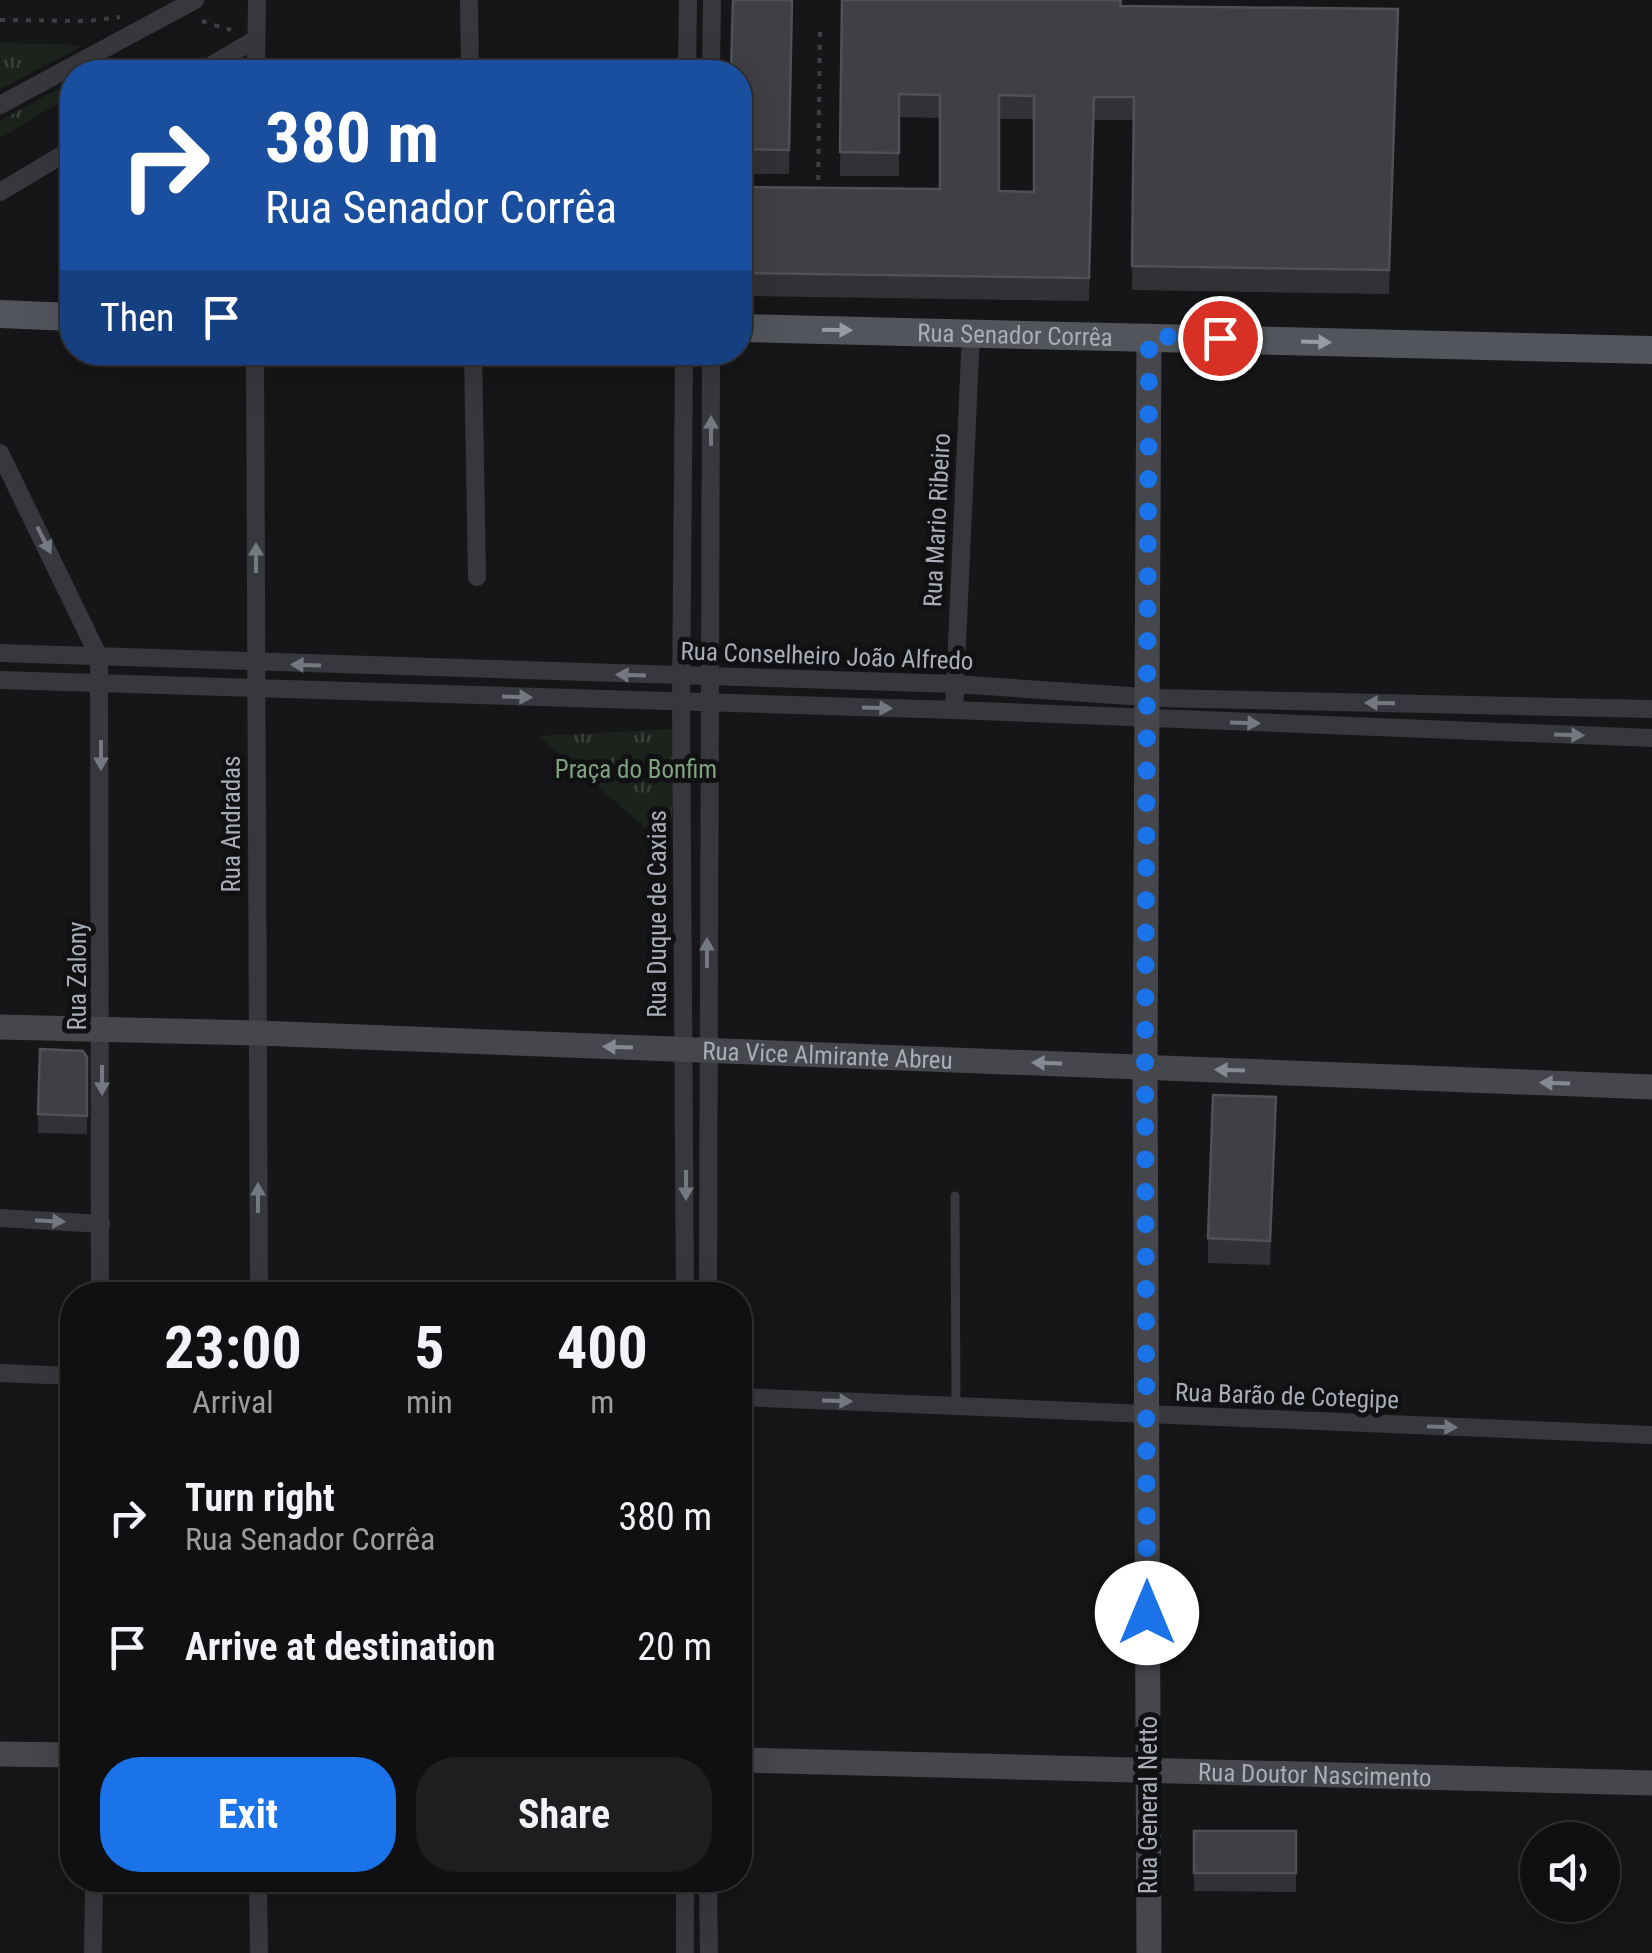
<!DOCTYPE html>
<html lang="en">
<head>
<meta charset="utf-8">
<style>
	body { margin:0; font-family:"Roboto Condensed",sans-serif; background:#1e1e20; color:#f1f3f6; height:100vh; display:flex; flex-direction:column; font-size:38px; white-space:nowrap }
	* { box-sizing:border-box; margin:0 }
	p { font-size:32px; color:#9c9d9f }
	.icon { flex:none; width:55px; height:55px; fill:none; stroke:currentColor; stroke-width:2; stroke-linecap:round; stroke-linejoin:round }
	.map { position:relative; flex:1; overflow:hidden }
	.panel { position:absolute; left:60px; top:1282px; width:692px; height:610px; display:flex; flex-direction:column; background:#101012; border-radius:40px; box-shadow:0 10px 40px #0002,0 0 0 2px #303032 }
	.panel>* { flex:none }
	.guide { position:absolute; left:60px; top:60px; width:692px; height:305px; border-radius:40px; box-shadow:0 10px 40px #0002,0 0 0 2px #303032; background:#1a4fa0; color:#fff; overflow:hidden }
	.buttons { position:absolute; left:1520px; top:1822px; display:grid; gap:20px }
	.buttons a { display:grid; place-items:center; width:100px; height:100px; border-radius:50%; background:#101012; box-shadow:0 10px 40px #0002,0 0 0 2px #303032; font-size:50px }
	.pin { position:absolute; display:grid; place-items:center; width:85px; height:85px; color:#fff; margin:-42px; border:5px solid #fff; border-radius:50%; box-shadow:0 2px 10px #0007 }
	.me { position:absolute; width:110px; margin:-55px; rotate:0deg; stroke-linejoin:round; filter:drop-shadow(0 0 8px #0008) }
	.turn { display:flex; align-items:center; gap:35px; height:210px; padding:0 40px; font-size:45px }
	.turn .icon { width:130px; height:130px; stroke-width:2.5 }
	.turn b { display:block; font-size:70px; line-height:85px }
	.then { display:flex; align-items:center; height:95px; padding:0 40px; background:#0003; gap:20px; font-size:38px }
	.eta { display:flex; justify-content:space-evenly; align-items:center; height:170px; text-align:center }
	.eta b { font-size:60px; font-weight:700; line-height:70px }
	.action { display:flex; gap:20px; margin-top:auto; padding:20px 40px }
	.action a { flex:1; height:115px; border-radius:40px; background:#1a73e8; color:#fff; font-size:40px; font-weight:700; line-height:115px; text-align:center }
	.action a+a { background:#1e1e20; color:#f1f3f6 }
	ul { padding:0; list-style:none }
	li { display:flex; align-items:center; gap:30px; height:130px; padding:0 40px }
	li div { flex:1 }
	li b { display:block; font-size:38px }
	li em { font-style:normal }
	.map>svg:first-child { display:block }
</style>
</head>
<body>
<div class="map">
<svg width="1652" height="1953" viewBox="0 0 1652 1953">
	<defs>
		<pattern id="park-tufts" width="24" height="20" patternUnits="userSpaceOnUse" patternTransform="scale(2.5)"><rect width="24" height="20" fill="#1c231d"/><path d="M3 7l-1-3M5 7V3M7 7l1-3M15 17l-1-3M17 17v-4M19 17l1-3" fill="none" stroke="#3a403c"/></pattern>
	</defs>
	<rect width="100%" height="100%" fill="#161618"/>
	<path fill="url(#park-tufts)" d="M0,43L84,45L0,89Z
		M72,81V95L0,138V121Z
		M676,729L670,849L539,736Z"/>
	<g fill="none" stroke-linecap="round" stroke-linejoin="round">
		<path stroke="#3d3f44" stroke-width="4" stroke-dasharray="5 8" stroke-linecap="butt" d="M0,20L88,21L120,17
			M202,21L231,30
			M818,193L820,24"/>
		<path stroke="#37383d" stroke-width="9" d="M955,1196L956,1405"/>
		<path stroke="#37383d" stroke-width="18" d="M469,0L470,72
			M200,72L256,39
			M256,72L257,0
			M687,72L688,0
			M711,72L712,0
			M0,105L195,0
			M0,192L72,149
			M255,352L259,1295
			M473,352L477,577
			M684,352L681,703L685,1295
			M0,453L99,657L100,1295
			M0,653L955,684L1159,698L1652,709
			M0,680L954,710L1652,738
			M954,710L971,333
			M0,1218L101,1224
			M708,1295L711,352
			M0,1373L72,1376
			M740,1397L1652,1435
			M258,1880L259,1953
			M685,1880V1953
			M708,1880L709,1953
			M93,1953L94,1880"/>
		<g stroke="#45474d" stroke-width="25">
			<path id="s1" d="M0,1027L258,1033L1652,1087"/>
			<path d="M0,1754L72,1755"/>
			<path id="s2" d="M740,1760L1652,1783"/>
			<path d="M1149,1953L1145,1066L1149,336"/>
		</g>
		<g stroke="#53555c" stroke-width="28">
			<path d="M0,314L72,317"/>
			<path id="s3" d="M740,328L1652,350"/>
		</g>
	</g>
	<path fill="#323236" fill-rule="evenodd" d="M792,0L789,174H740V72Z
		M842,0L1121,6L1398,9L1389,294L1132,290L1134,120H1094L1089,301L740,296V187L940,189V118L899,117V176H840ZM999,119H1034V192L999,191Z
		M87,1057V1134L38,1133V1114Z
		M1276,1121L1270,1265L1208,1263V1238Z
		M1194,1831H1296V1892L1194,1891Z"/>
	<path fill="#3f3f44" stroke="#4f5156" stroke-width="2.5" fill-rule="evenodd" d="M733,0H792L789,150L740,149V72H731Z
		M842,0H1121L1120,6L1398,9L1389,270L1132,266L1134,97H1094L1089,278L740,273V187L940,189V95L899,94V153L840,152ZM999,95L1034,96V192L999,191Z
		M40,1049L83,1051L87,1057V1116L38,1114Z
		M1213,1095L1276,1097L1270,1241L1208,1238Z
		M1194,1831H1296V1873H1194Z"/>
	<defs><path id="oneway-solid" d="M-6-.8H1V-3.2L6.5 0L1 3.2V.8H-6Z" transform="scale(2.5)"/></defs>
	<g fill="#979ba6">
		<use href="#oneway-solid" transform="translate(837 330) rotate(1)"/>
		<use href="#oneway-solid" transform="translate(1316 342) rotate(2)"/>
	</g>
	<g fill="#757881">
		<use href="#oneway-solid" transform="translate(711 431) rotate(-90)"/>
		<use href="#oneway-solid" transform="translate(44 540) rotate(63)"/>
		<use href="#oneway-solid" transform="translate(256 558) rotate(-90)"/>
		<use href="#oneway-solid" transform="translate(306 665) rotate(-178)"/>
		<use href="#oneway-solid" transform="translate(631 675) rotate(-178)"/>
		<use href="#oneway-solid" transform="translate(517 697) rotate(2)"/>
		<use href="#oneway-solid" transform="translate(1380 703) rotate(-179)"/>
		<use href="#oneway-solid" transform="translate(877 708) rotate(2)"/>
		<use href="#oneway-solid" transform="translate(1245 723) rotate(2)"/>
		<use href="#oneway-solid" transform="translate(1569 735) rotate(2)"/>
		<use href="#oneway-solid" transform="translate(101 755) rotate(90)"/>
		<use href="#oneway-solid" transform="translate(707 953) rotate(-90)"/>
		<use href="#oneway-solid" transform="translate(102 1080) rotate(90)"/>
		<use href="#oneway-solid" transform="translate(686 1185) rotate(90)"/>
		<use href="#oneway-solid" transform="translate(258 1198) rotate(-90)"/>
		<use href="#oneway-solid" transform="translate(50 1221) rotate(3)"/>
		<use href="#oneway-solid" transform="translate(837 1401) rotate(2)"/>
		<use href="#oneway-solid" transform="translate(1442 1427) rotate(2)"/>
	</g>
	<g fill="#858993">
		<use href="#oneway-solid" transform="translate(618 1047) rotate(-178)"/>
		<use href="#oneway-solid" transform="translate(1047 1063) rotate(-178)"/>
		<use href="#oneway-solid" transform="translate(1230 1070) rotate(-178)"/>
		<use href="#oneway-solid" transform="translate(1555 1083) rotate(-178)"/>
	</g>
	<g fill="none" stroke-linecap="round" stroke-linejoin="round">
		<path stroke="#1a73e8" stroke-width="18" stroke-dasharray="0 32.4" d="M1147,1613L1145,1066L1149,336L1220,338"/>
	</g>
	<g text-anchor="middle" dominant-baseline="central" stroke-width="10" stroke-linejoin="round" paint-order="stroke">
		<g font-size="25" fill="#a8adb8" stroke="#111113">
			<text stroke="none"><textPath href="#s3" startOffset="275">Rua Senador Corrêa</textPath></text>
			<text transform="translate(937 520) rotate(-87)">Rua Mario Ribeiro</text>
			<text transform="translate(827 656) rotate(2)">Rua Conselheiro João Alfredo</text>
			<text transform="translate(231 824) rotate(-90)">Rua Andradas</text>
			<text transform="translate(657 914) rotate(-90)">Rua Duque de Caxias</text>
			<text transform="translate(77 976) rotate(-90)">Rua Zalony</text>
			<text stroke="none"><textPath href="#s1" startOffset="828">Rua Vice Almirante Abreu</textPath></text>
			<text transform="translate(1287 1396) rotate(2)">Rua Barão de Cotegipe</text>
			<text stroke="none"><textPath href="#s2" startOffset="575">Rua Doutor Nascimento</textPath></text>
			<text transform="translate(1148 1805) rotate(-90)">Rua General Netto</text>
		</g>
		<g font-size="25" fill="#7fa381" stroke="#111113">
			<text x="636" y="769">Praça do Bonfim</text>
		</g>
	</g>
</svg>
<div class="buttons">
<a><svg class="icon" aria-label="sound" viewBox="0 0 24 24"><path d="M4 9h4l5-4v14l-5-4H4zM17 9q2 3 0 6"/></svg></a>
</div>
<div class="pin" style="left:1220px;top:338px;background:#d93025"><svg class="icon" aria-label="arrive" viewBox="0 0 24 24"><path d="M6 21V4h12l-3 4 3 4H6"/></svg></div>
<svg class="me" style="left:1147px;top:1613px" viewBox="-20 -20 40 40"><circle r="19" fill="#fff"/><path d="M0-13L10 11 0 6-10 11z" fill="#1a73e8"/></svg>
<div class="guide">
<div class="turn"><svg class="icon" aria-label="right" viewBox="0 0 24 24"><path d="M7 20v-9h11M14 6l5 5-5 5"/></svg><div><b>380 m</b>Rua Senador Corrêa</div></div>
<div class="then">Then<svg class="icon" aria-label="arrive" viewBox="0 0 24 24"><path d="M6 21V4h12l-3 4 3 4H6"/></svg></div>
</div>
<section class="panel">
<div class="eta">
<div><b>23:00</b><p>Arrival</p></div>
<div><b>5</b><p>min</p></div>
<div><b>400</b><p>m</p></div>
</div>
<ul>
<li><svg class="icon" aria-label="right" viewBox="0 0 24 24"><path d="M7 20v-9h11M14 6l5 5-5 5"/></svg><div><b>Turn right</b><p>Rua Senador Corrêa</p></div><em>380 m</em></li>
<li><svg class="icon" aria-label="arrive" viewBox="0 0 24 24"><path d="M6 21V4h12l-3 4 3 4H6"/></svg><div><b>Arrive at destination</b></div><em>20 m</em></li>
</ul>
<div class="action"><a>Exit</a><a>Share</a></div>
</section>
</div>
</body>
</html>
